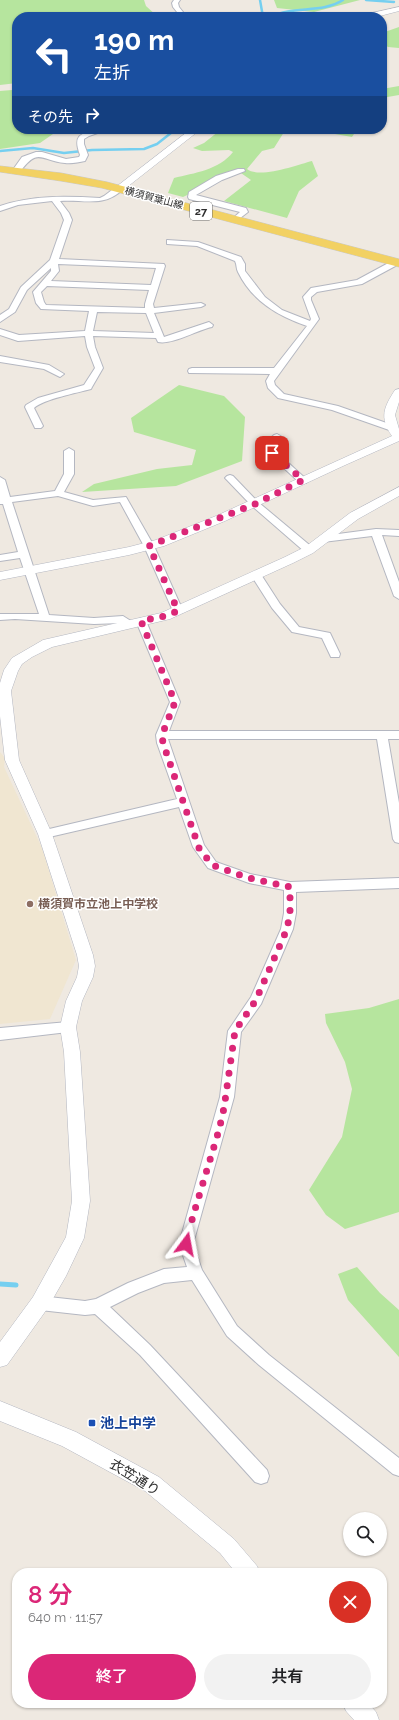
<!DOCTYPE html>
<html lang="ja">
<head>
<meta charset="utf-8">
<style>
	body { margin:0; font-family:Raleway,"Noto Sans JP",sans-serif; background:#f2f2f2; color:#202124; height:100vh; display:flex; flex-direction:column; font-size:15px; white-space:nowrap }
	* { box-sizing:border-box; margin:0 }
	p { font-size:13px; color:#757577 }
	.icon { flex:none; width:22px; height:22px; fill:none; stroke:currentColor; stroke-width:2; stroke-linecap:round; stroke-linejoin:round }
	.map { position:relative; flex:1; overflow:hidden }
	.details { position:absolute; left:12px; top:1568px; width:375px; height:140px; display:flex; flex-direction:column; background:#fff; border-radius:16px; box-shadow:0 1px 3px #0004 }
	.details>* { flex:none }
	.guide { position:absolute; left:12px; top:12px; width:375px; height:122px; border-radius:16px; box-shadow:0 1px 3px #0004; background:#1a4fa0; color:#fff; overflow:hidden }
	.buttons { position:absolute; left:343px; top:1512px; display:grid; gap:8px }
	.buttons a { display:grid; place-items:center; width:44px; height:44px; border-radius:50%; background:#fff; box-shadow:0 1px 3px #0004; font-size:20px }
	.pin { position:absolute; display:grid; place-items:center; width:34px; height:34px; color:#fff; margin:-17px; border-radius:8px; box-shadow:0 2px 6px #0006 }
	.me { position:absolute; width:44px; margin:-22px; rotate:13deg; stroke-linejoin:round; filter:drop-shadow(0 0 3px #0008) }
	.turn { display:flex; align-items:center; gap:14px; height:84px; padding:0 16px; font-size:18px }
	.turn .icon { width:52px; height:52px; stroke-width:2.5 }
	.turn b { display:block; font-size:28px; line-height:34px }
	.then { display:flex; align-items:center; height:38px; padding:0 16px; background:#0003; gap:8px; font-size:15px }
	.round { display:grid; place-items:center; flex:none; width:42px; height:42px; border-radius:21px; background:#f2f2f2 }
	.headline { display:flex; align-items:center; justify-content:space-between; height:68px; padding:0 16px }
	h1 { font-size:24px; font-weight:600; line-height:30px; color:#db2777 }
	.cta { display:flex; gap:8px; margin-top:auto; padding:8px 16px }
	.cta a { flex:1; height:46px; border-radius:24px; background:#db2777; color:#fff; font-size:16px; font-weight:600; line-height:46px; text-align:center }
	.cta a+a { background:#f2f2f2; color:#202124 }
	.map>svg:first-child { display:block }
</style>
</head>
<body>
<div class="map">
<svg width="399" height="1720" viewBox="0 0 399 1720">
	<rect width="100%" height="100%" fill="#efe9e1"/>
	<path fill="#f0e6d1" d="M0,752L5,758L4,767L42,848L76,960L50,1019L0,1024Z"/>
	<path fill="#b6e59e" d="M0,0H144L146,6L158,17H17V83L0,85Z
		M274,0H360L314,12L277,8Z
		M399,27V48L388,47L382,43V33Z
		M399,86V95L382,98V89Z
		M12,90L17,92V129H62V132L53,134L40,143L0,149V91Z
		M225,129H286L274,148L262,151L247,169C259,179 297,165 312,161L318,176L299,191L287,218L224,201L251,180L238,171L183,197L168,193L174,178C194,173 219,170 233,152L229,150L202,151L193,148L204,143L219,131Z
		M317,129H355L356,131L352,137L318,131Z
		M179,385L224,396L245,417L242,461L176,486L82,492L94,484L157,469L192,465L196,450L134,432L131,418Z
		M399,999V1212L345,1229L326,1215L309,1190L342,1137L352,1089L345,1062L326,1023L325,1014L369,1008Z
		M357,1267L380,1293L399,1310V1357L348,1300L338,1274Z"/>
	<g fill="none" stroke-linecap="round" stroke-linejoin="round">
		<path stroke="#75cff0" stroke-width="2.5" d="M260,0L263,17
			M366,0L394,2
			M271,17C293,5 322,14 343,0
			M0,151L33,148L64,153L92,150L144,149L157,144L176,129"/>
		<path stroke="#75cff0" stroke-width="5" d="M0,1284L16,1285"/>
		<defs>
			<path id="minor" d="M174,0H180L178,3L179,7L187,17H181L173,7L172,3Z
				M97,129H109L89,136L84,139V144L88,155L85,161C79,162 71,164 65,163C40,161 39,146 19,173H13L12,171L22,157L36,152H42L66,159L79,157L80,155C73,136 79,134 97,129Z
				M238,169H244L245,171L222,180L196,195L246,208L248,212L235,222L231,220L240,212L189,199L188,197L189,192L216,176Z
				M116,187H122L123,189C105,208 82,199 60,201L69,213L72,220L59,259L164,264L165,266L153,304L154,308L201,303L205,305L201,307L154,313L164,337L209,322L213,325L212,327C197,330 173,345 158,342L156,338L93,336L95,347L103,368L92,387L91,389C77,393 44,399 34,408L43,426L41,428H35L25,407L26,405L38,398L84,385L95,368L87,347L85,336L18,341L0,335V329L19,335L85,331L89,311L41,309L36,303L33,292L51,271V268L27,290L15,312L0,322V315L9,309L21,287L50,260L64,220L61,213L52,201L18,205L0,211V206C32,195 66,196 100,198L104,196ZM58,264L156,268L151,285L51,281L59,271ZM47,286L149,290L145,304V308L46,305L44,302L41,292ZM97,312L146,313L154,333L93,331Z
				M167,240L198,242L241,257L245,264V271L265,297L282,310L310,321L311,319L303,297L311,288L357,280L394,260H399V264L362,284L317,292L311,297V300L319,319L274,381L275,385L284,394L338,406L395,426L397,428L395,430L392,431L332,410L278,398L268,388L266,381L270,374L189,373L188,371L189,369L192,368H274L307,326C278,316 252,301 238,272C236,268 237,265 235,261L197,246L167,244Z
				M0,356L49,365L64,374L60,377L44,369L0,362Z
				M277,434L282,437L271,447L306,479L308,481L306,483H300L261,447L274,435Z
				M69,448L74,451V474L64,492L93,500L126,497L154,546L183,611L182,613H174L173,611L144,546L120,502L93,506L58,496L12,502L49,615L94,618L123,616L134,623L129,626L121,623L94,624L15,619L0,620V614H39L20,558L0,561V555L18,552L3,504H0V477L5,480L10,497L55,491L64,474V451Z
				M230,475L233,476L258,502L313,548L314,550L313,552H305L252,506L227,480L225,478L227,476Z
				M376,529L399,530V536L382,535L399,582V599L394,596L372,536L323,542L318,539L323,536Z
				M256,572L260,573L280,604L299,627L330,633L340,654L339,657H331L322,638L292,632L272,608L251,575Z
				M141,618L146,621L180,702L169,731H399V739H388L399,803V843L395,842L393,839L377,739H168L204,845L216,862L250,874L290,882L399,878V888L296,892V913L293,929L261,1004L241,1032L234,1097L193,1244L202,1270L237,1326L269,1355L399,1458V1476L393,1474L259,1365L227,1336L192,1280L164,1283L138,1293L110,1307L150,1345L267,1470L269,1476L267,1482L261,1484L255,1482L140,1355L95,1314L85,1315L40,1310L35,1308L33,1303L35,1298L40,1296L85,1301L96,1299L128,1283L164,1269L187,1267L179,1244L220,1097L228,1031L251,997L281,929L284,913V890L249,883L208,868L193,847L179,807L45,838L41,837L39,834L41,831L45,830L177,799L157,743L156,735L170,702L136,621Z
				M68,1022L73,1023L75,1027L73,1031L68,1032L0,1040V1028Z"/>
			<path id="tertiary" d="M399,7V11L376,17H362L363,15Z
				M191,129H201L122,191H116L114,189L116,187Z
				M399,389V402L395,415L399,429V441L343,466L225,521L164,546L129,555L0,580V572L129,547L156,540L216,516L392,436C379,417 384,407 395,390Z
				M399,487V496L358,519L313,553L293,563L170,619L52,647L32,657L22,664L18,671L11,691L19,760L52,834L93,955L95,966L93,977L82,1001L76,1027L80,1052L90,1201L84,1238L66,1276L47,1309L7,1365L0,1367V1342L33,1297L66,1237L72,1201L64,1052L60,1027L66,1001L77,977L79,966L77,955L38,834L5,760L0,716V683L4,670L12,658L43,640L161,613L285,557L305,547L350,513Z
				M0,1401L76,1432L159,1477L234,1539L257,1566L260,1573H236L220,1553L145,1491L62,1446L0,1421Z
				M343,1703H368L376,1712L379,1720H354L346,1711Z"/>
			<path id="primary" d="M0,166L61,173L107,182L399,259V267L102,188L61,181L0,172Z"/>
		</defs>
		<use href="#minor" stroke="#b4b7c1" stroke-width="2"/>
		<use href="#tertiary" stroke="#b4b7c1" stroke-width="1"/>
		<use href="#primary" stroke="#c9c9c9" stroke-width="1"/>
		<use href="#minor" fill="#fff" fill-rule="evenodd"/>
		<use href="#tertiary" fill="#fff" fill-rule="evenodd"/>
		<use href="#primary" fill="#f2d163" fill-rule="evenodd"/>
	</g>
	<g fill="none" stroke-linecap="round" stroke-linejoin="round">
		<path stroke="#db2777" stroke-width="7" stroke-dasharray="0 12.6" d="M186,1244L193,1216L219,1130L224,1108L235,1031L256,1000L287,929L290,913V887L249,878L212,865L199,848L163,743L162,735L175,702L141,621L165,616L178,611L149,546L255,504L303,480L272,453"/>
	</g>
	<circle fill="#8d6e63" stroke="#fff" stroke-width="1.5" cx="30" cy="904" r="4"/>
	<rect fill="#1a4fb4" stroke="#fff" stroke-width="1.5" x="88" y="1419" width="8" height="8" rx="2"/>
	<g text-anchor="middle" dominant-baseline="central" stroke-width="3" stroke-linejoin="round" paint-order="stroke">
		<g font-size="10" fill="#2e2e2e" stroke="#fff">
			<text transform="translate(154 198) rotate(15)">横須賀葉山線</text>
		</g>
		<rect fill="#fff" stroke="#6d6d6d" stroke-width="1" x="190" y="202" width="22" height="18" rx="3"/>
		<g font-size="11" font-weight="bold" fill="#2e2e2e">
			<text x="201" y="211">27</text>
		</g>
		<g font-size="12" font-weight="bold" fill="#785e54" stroke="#fff" text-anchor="start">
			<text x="38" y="904">横須賀市立池上中学校</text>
		</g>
		<g font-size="14" font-weight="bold" fill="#164399" stroke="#fff" text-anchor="start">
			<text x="100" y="1423">池上中学</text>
		</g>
		<g font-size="14" fill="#2e2e2e" stroke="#fff">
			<text transform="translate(135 1477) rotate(32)">衣笠通り</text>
		</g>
	</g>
</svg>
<div class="buttons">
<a><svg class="icon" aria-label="search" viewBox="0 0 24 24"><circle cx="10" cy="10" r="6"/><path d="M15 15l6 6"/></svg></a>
</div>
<div class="pin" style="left:272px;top:453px;background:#d93025"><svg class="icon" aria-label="arrive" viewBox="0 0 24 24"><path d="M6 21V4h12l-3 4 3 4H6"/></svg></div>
<svg class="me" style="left:186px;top:1244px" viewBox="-20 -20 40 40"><path d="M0-17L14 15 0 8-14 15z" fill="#db2777" stroke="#fff" stroke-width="4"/></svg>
<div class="guide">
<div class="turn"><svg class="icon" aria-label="left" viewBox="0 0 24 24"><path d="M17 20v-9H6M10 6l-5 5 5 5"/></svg><div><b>190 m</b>左折</div></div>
<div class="then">その先<svg class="icon" aria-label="right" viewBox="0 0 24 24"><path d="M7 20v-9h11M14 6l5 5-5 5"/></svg></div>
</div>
<section class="details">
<div class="headline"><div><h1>8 分</h1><p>640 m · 11:57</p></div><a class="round" style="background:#d93025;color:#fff"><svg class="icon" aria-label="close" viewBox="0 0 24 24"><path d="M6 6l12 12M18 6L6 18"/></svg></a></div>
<div class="cta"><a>終了</a><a>共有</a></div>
</section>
</div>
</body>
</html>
